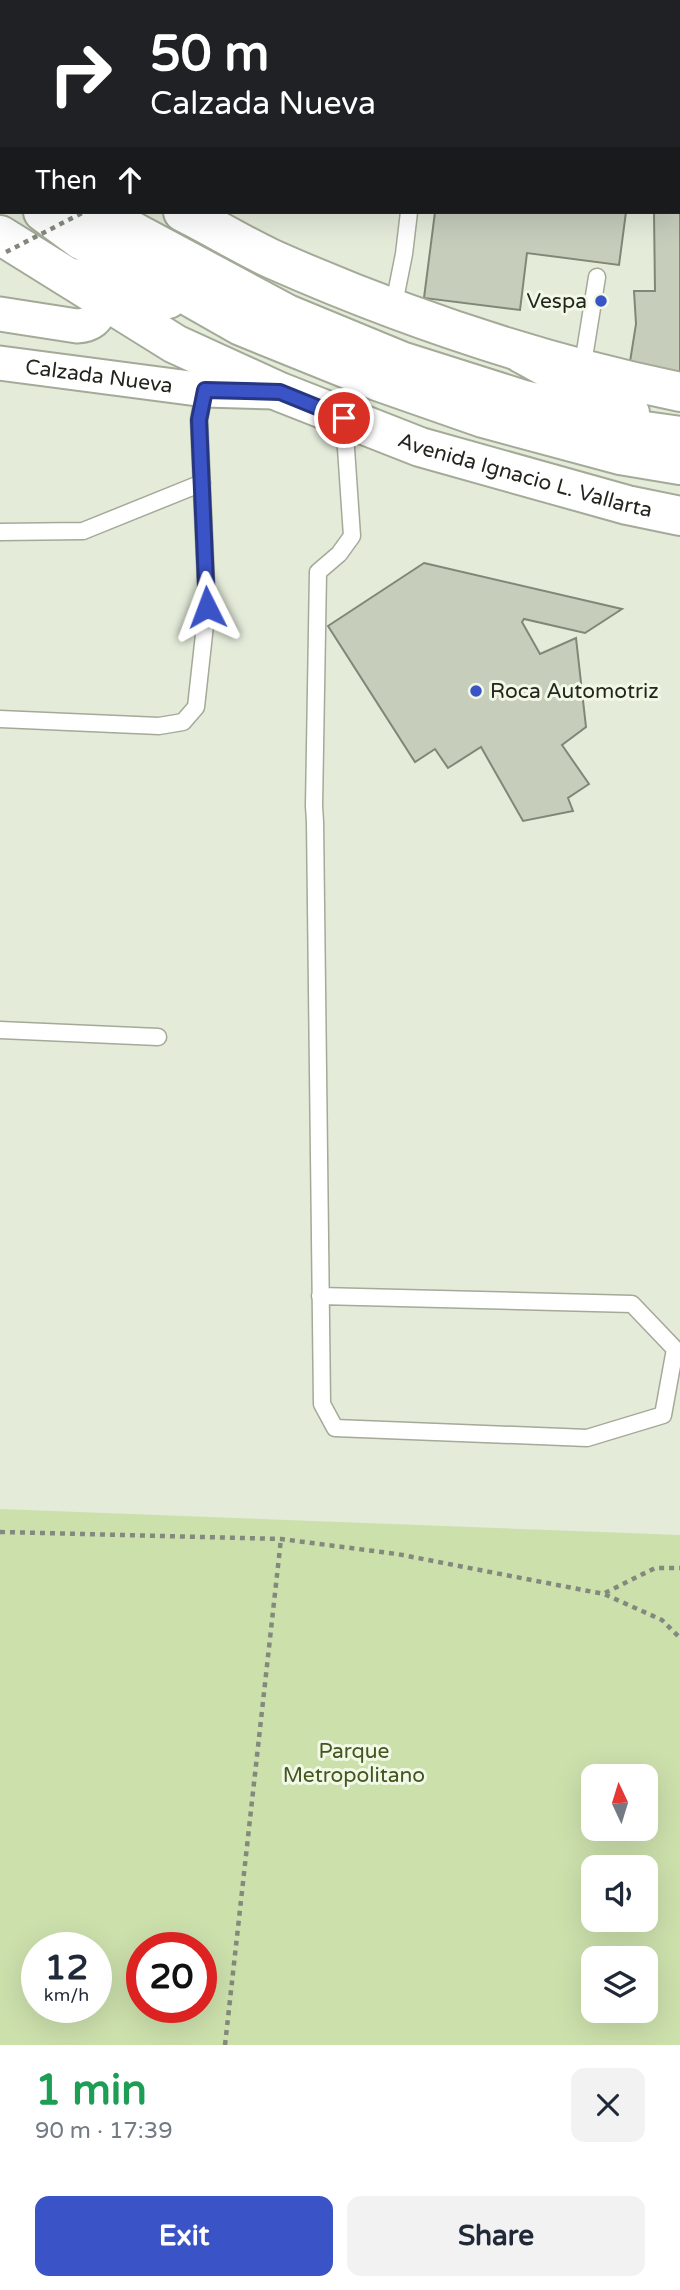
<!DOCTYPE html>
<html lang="en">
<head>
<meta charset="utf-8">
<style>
	body { margin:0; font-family:"Varela Round",sans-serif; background:#f2f2f3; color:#1f2937; height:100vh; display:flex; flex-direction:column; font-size:26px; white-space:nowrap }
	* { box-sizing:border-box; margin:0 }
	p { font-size:23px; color:#747a83 }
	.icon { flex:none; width:38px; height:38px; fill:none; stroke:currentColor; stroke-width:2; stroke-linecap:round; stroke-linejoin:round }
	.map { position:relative; height:2045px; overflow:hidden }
	.details { display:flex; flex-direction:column; background:#fff; flex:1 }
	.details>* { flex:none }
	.hud { position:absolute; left:0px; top:0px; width:681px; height:214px; box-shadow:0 7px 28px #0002; background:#202124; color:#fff; overflow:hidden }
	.needle { width:46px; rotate:356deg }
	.buttons { position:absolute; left:581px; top:1764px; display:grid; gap:14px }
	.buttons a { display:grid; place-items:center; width:77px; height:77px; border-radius:14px; background:#fff; box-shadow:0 7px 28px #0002; font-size:35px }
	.speed { position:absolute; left:21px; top:1932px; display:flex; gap:14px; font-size:35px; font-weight:700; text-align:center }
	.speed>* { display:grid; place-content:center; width:91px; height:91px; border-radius:50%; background:#fff; box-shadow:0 7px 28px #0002; line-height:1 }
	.speed small { font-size:18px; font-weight:400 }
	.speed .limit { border:10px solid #d22; background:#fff; color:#111 }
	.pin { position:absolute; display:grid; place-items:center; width:60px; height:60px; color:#fff; margin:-30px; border:4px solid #fff; border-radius:50%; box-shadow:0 2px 7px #0007 }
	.me { position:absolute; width:77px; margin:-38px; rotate:357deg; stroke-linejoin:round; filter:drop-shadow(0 0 5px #0008) }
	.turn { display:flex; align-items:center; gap:24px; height:147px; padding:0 35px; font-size:32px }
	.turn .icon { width:91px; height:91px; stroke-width:2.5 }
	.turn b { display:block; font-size:49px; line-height:60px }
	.then { display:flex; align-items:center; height:66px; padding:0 35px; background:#0003; gap:14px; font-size:26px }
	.round { display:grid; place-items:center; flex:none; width:74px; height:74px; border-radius:14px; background:#f2f2f3 }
	.summary { display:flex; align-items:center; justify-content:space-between; height:119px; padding:0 35px }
	h1 { font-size:42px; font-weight:800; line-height:52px; color:#1e9e55 }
	.button { display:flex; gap:14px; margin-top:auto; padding:14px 35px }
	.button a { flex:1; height:80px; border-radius:14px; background:#3a53c6; color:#fff; font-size:28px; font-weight:800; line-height:80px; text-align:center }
	.button a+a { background:#f2f2f3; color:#1f2937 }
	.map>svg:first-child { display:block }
</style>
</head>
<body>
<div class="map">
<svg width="680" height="2045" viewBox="0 0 680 2045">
	<rect width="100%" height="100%" fill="#e4ebd9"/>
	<path fill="#cce0ac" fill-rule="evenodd" d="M0,1509L680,1535V2045H0ZM593,1776H646V1829H593ZM593,1867H646V1920H593ZM37,1948H96V2007H37ZM142,1948H201V2007H142ZM593,1958H646V2011H593Z"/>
	<path fill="#c6cdbb" stroke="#808776" stroke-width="2" d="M47,0H125L124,2Z
		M679,161H680V378L629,368L636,324L634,291H655L654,212H679Z
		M435,212H626L619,265L527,253L520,310L424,298Z
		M424,563L622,609L585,633L524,619L522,622L540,654L576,638L586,727L562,745L589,784L568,798L573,811L523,821L481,747L448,768L435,749L415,762L328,626Z"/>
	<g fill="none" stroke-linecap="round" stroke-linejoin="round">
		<defs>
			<path id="service" d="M37,2L38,1
				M0,48L2,46
				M393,309L404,254L409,212
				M582,370L597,277
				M0,532L83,531L202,483
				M0,719L159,726L183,722L196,707L207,607L199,420L205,387
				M0,1030L158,1037
				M320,1296L632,1304L675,1349L663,1415L587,1438L335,1428L322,1404L315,822L314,806L318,572L339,554L352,536L344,419"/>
			<g id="minor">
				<path d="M241,2V0"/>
				<path d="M0,314L77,326C95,325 97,317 107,302"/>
				<path id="s1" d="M0,363L205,390L276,392"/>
			</g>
			<g id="tertiary">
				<path d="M0,89L2,90"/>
				<path d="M183,212C213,227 242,245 272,259C403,317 540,363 680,392"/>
				<path id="s2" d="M0,235L175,344L280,392L420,447L627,505L680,516"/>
			</g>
			<path id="trunk" d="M0,144L2,146
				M0,181L2,182
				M43,212L81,240L153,276L241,326L377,381L483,418L620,455L680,465
				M97,212L287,314L401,361L524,400L645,431L680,436
				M68,277L168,299
				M521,353L630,413"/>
		</defs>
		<use href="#service" stroke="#a3aa98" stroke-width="19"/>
		<use href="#minor" stroke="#a3aa98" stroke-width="37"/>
		<use href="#tertiary" stroke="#a3aa98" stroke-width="42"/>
		<use href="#trunk" stroke="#a3aa98" stroke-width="42"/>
		<path stroke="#84897d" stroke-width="4.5" stroke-dasharray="5 5" stroke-linecap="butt" d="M0,1532L281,1539L397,1554L604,1594L662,1620L680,1638
			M605,1593L655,1568H680
			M225,2045L281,1539"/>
		<use href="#service" stroke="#fff" stroke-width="16"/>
		<use href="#minor" stroke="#fff" stroke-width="33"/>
		<use href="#tertiary" stroke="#fff" stroke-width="38"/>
		<use href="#trunk" stroke="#fff" stroke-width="38"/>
		<path stroke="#84897d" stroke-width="4.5" stroke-dasharray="5 5" stroke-linecap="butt" d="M6,252L84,212"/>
	</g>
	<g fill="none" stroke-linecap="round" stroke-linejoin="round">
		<defs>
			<path id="route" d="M207,607L199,420L205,390L280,392L344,418"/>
		</defs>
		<use href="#route" stroke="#263681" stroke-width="18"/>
		<use href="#route" stroke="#3a53c6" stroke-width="12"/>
	</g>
	<g fill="#3a53c6" stroke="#f1f9e6" stroke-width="2.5">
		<circle cx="601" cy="301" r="7"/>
		<circle cx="476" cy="691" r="7"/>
	</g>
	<g text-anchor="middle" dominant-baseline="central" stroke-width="6" stroke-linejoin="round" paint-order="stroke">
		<g font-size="21" fill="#23261f" stroke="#f1f9e6" text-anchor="end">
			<text x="587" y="301">Vespa</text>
			<text x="490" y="691" text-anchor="start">Roca Automotriz</text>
		</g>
		<g font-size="21" fill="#23261f" stroke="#f1f9e6">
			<text stroke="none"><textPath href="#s1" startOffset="100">Calzada Nueva</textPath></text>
			<text stroke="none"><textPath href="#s2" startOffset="581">Avenida Ignacio L. Vallarta</textPath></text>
		</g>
		<g font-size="21" fill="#44551f" stroke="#f1f9e6">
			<text x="354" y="1751">Parque<tspan x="354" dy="24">Metropolitano</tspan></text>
		</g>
	</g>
</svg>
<div class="buttons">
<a><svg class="needle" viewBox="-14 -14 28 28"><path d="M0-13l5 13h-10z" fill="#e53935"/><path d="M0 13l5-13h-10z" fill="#747a83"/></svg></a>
<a><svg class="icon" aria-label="sound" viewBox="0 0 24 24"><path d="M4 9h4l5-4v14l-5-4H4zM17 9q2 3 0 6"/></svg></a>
<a><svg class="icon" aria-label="layers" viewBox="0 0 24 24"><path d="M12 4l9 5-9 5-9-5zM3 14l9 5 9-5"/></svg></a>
</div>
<div class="speed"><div>12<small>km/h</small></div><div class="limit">20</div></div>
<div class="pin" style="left:344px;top:418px;background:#d93025"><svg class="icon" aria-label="arrive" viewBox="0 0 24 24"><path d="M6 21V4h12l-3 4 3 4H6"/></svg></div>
<svg class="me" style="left:207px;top:607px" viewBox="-20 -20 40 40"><path d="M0-17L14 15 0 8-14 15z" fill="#3a53c6" stroke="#fff" stroke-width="4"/></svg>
<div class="hud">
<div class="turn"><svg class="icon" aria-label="right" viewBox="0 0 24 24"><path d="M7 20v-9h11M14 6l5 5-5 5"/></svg><div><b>50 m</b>Calzada Nueva</div></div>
<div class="then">Then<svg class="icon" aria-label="ahead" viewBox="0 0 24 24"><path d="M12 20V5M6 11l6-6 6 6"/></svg></div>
</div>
</div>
<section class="details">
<div class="summary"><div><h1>1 min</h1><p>90 m · 17:39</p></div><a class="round"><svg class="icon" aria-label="close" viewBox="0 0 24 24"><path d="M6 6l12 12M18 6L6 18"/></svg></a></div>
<div class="button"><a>Exit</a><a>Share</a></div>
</section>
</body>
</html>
